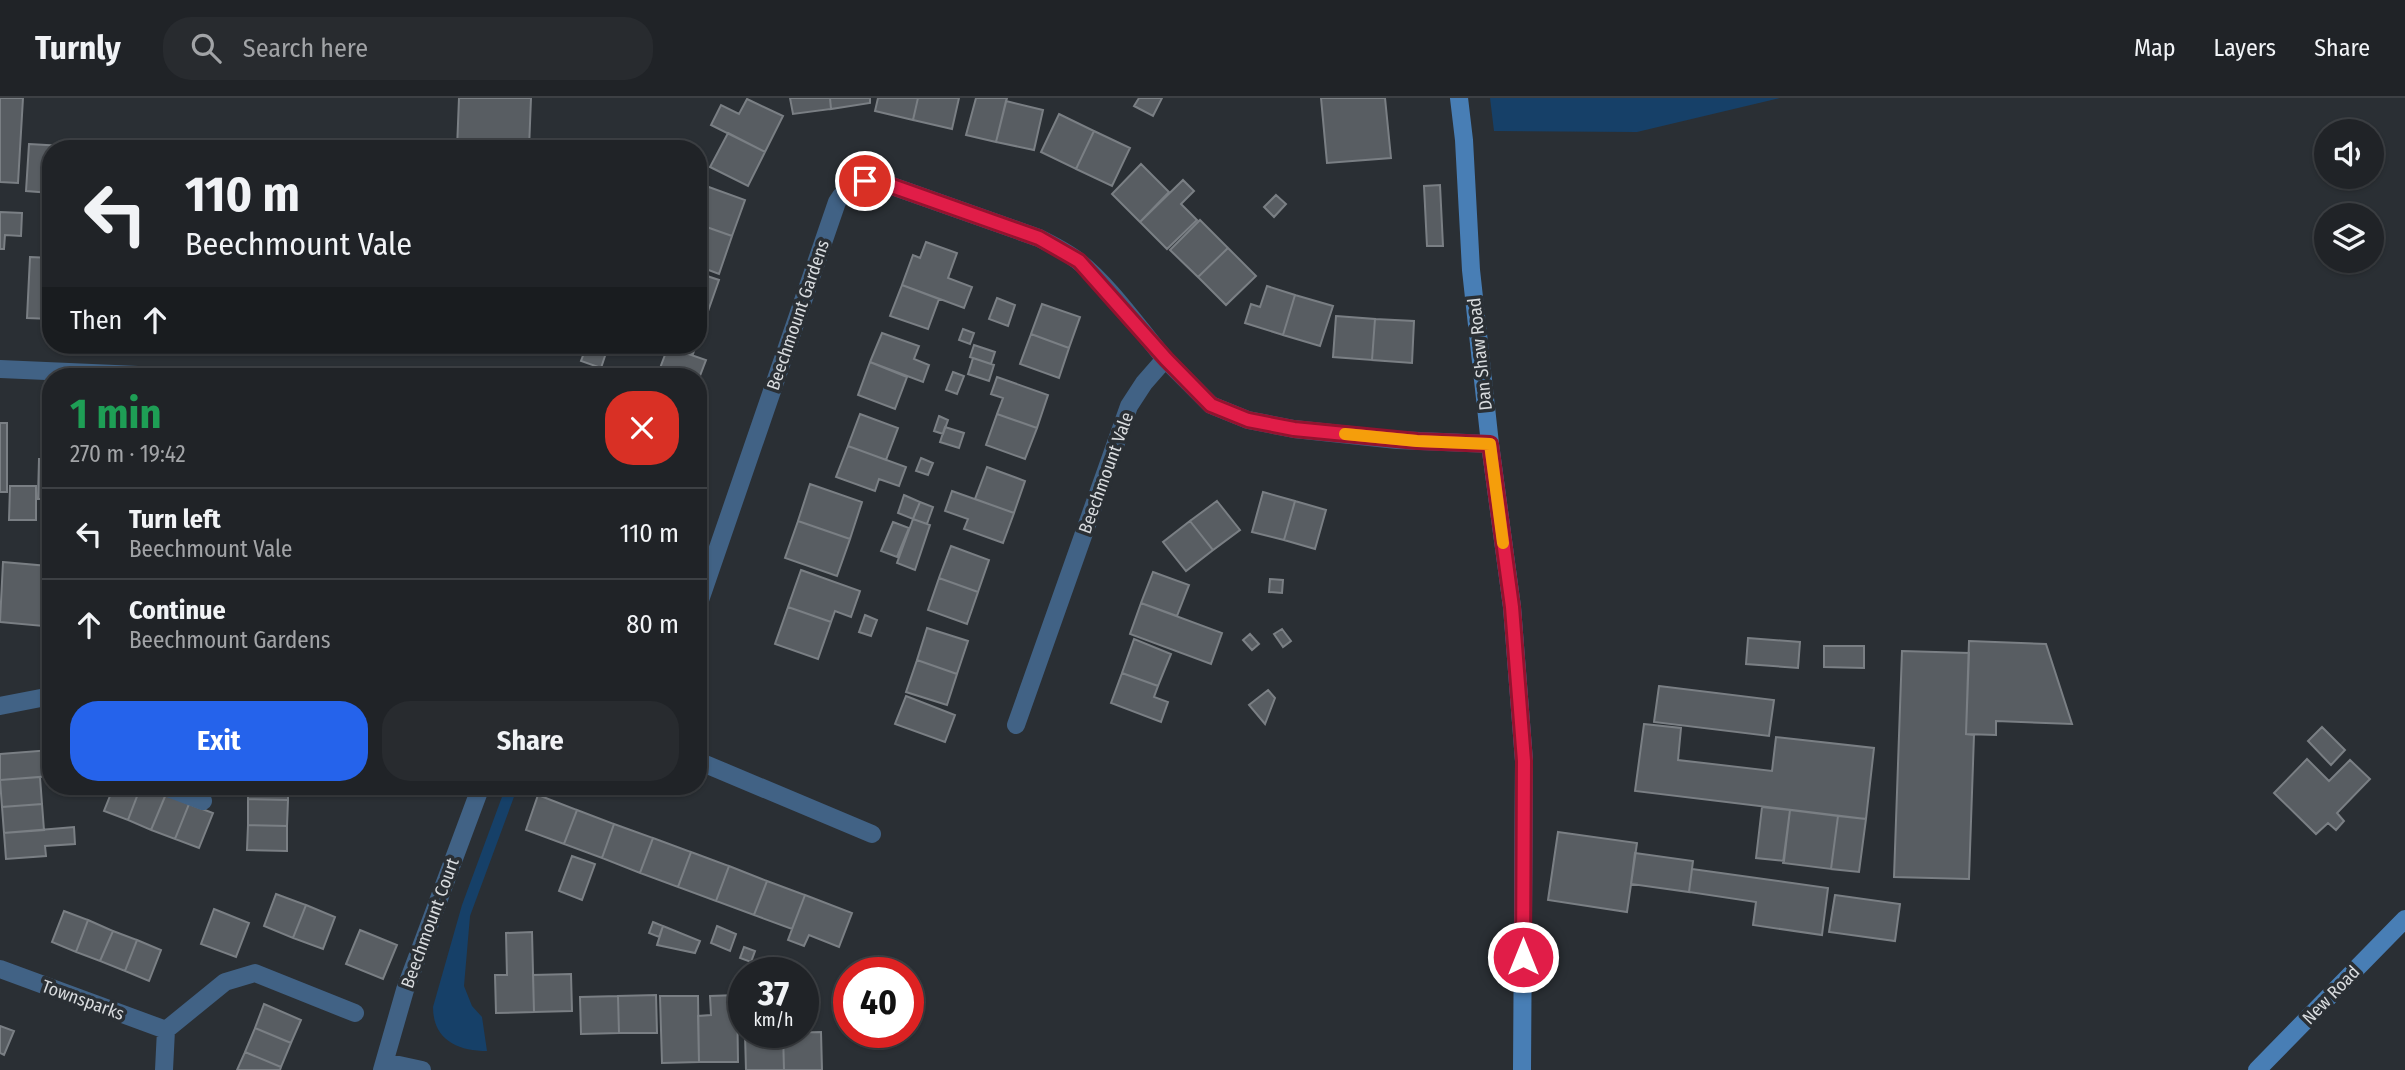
<!DOCTYPE html>
<html lang="en">
<head>
<meta charset="utf-8">
<style>
	body { margin:0; font-family:"Fira Sans Condensed",sans-serif; background:#282b2f; color:#f1f3f6; height:100vh; display:flex; flex-direction:column; font-size:26px; white-space:nowrap }
	* { box-sizing:border-box; margin:0 }
	p { font-size:23px; color:#a2a4a7 }
	.icon { flex:none; width:38px; height:38px; fill:none; stroke:currentColor; stroke-width:2; stroke-linecap:round; stroke-linejoin:round }
	.map { position:relative; flex:1; overflow:hidden }
	.sheet { position:absolute; left:42px; top:270px; width:665px; height:427px; display:flex; flex-direction:column; background:#202327; border-radius:28px; box-shadow:0 2px 5px #0004,0 0 0 2px #3d4044 }
	.sheet>* { flex:none }
	.guide { position:absolute; left:42px; top:42px; width:665px; height:214px; border-radius:28px; box-shadow:0 2px 5px #0004,0 0 0 2px #3d4044; background:#202327; color:#f1f3f6; overflow:hidden }
	.buttons { position:absolute; left:2314px; top:21px; display:grid; gap:14px }
	.buttons a { display:grid; place-items:center; width:70px; height:70px; border-radius:50%; background:#202327; box-shadow:0 2px 5px #0004,0 0 0 2px #3d4044; font-size:35px }
	.speed { position:absolute; left:728px; top:859px; display:flex; gap:14px; font-size:35px; font-weight:700; text-align:center }
	.speed>* { display:grid; place-content:center; width:91px; height:91px; border-radius:50%; background:#202327; box-shadow:0 2px 5px #0004,0 0 0 2px #3d4044; line-height:1 }
	.speed small { font-size:18px; font-weight:400 }
	.speed .limit { border:10px solid #d22; background:#fff; color:#111 }
	.pin { position:absolute; display:grid; place-items:center; width:60px; height:60px; color:#fff; margin:-30px; border:4px solid #fff; border-radius:50%; box-shadow:0 2px 7px #0007 }
	.me { position:absolute; width:77px; margin:-38px; rotate:0deg; stroke-linejoin:round; filter:drop-shadow(0 0 5px #0008) }
	.turn { display:flex; align-items:center; gap:24px; height:147px; padding:0 28px; font-size:32px }
	.turn .icon { width:91px; height:91px; stroke-width:2.5 }
	.turn b { display:block; font-size:49px; line-height:60px }
	.then { display:flex; align-items:center; height:66px; padding:0 28px; background:#0003; gap:14px; font-size:26px }
	.round { display:grid; place-items:center; flex:none; width:74px; height:74px; border-radius:28px; background:#282b2f }
	.summary { display:flex; align-items:center; justify-content:space-between; height:119px; padding:0 28px }
	h1 { font-size:42px; font-weight:700; line-height:52px; color:#1e9e55 }
	.button { display:flex; gap:14px; margin-top:auto; padding:14px 28px }
	.button a { flex:1; height:80px; border-radius:28px; background:#2563eb; color:#fff; font-size:28px; font-weight:700; line-height:80px; text-align:center }
	.button a+a { background:#282b2f; color:#f1f3f6 }
	ul { padding:0; list-style:none }
	li { display:flex; align-items:center; gap:21px; height:91px; padding:0 28px; border-top:2px solid #3d4044 }
	li div { flex:1 }
	li b { display:block; font-size:26px }
	li em { font-style:normal }
	header { display:flex; align-items:center; gap:42px; box-sizing:border-box; height:98px; padding:0 35px; background:#202327; border-bottom:2px solid #3d4044 }
	header strong { font-size:33px }
	nav { display:flex; gap:38px; margin-inline-start:auto; font-size:24px }
	.search { width:490px; height:63px; background:#282b2f; display:flex; align-items:center; gap:18px; box-sizing:border-box; padding:0 24px; border-radius:28px; color:#a2a4a7; font-size:26px }
	.map>svg:first-child { display:block }
</style>
</head>
<body>
<header>
<strong>Turnly</strong>
<div class="search"><svg class="icon" aria-label="search" viewBox="0 0 24 24"><circle cx="10" cy="10" r="6"/><path d="M15 15l6 6"/></svg>Search here</div>
<nav><a>Map</a><a>Layers</a><a>Share</a></nav>
</header>
<div class="map">
<svg width="2405" height="972" viewBox="0 0 2405 972">
	<rect width="100%" height="100%" fill="#2a2f34"/>
	<path fill="#164068" d="M1490,0H1780L1637,34L1494,33Z
		M506,688H518L470,818L464,888L472,908L482,919L487,953C458,953 433,942 433,909L462,807Z"/>
	<path fill="#585d62" stroke="#7a7f84" stroke-width="2" d="M0,0H23L18,85L0,84Z
		M459,0H531L529,51H457Z
		M790,0H830L831,11L793,16Z
		M830,0H870V5L831,11Z
		M878,0H918L913,22L875,13Z
		M918,0H959L952,31L913,22Z
		M976,0H1007L996,44L966,37Z
		M1139,0H1162L1153,18L1134,8Z
		M1321,0H1385L1391,60L1327,65Z
		M747,1L783,18L765,54L711,27L721,7L739,16Z
		M1006,3L1043,12L1034,52L996,44Z
		M1059,16L1094,33L1076,71L1041,54Z
		M1094,33L1130,50L1112,88L1076,71Z
		M728,35L765,54L748,88L710,69Z
		M29,46L63,48V51H51V95L26,93Z
		M1141,66L1169,94L1140,124L1112,96Z
		M1183,82L1194,93L1181,106L1197,122L1167,151L1140,124Z
		M1440,87L1443,148H1427L1424,88Z
		M706,88L745,102L732,138L698,126V110Z
		M1276,97L1286,106L1274,119L1264,109Z
		M0,114L22,115L21,138L5,137L4,151H0Z
		M1200,122L1228,150L1198,179L1170,152Z
		M698,126L732,138L719,176L698,168Z
		M926,144L957,155L948,180L972,189L964,210L902,187L913,157L920,160Z
		M1228,150L1256,178L1226,207L1198,179Z
		M30,159L51,160V221L27,220Z
		M698,175L719,182L706,219L698,216Z
		M902,187L939,201L928,231L890,218Z
		M1267,188L1295,197L1283,237L1245,225L1251,206L1260,209Z
		M1295,197L1333,208L1320,248L1283,237Z
		M997,200L1015,207L1008,228L989,221Z
		M1042,206L1080,219L1069,250L1031,236Z
		M698,216L706,219L698,241Z
		M1336,218L1375,221L1372,262L1333,259Z
		M1375,221L1414,223L1412,265L1372,262Z
		M963,231L974,235L970,246L959,242Z
		M882,235L919,248L914,261L929,267L923,284L870,264Z
		M1031,236L1069,250L1059,280L1020,266Z
		M587,247L608,249L601,270L581,263Z
		M668,247H696L693,256Z
		M974,247L995,254L991,266L970,259Z
		M668,249L706,262L698,283V278H657Z
		M973,260L994,267L989,283L968,276Z
		M870,264L907,279L895,311L858,297Z
		M953,274L964,278L957,296L946,292Z
		M997,279L1048,297L1037,330L997,316L1003,300L991,296Z
		M860,316L898,330L886,362L848,348Z
		M997,316L1037,330L1025,361L986,347Z
		M939,318L948,322L943,336L934,333Z
		M0,325H7V394H0Z
		M945,329L964,335L959,350L940,344Z
		M848,348L906,369L899,388L879,381L875,393L836,379Z
		M921,360L933,365L928,377L916,373Z
		M39,361H51V401H38Z
		M987,369L1025,383L1014,415L975,401Z
		M810,386L862,404L850,441L798,423Z
		M10,388H36V422H9Z
		M952,393L1014,415L1003,445L964,431L968,421L945,413Z
		M1263,394L1295,403L1284,442L1252,434Z
		M904,397L920,404L913,421L898,415Z
		M1217,403L1240,432L1213,452L1190,423Z
		M1295,403L1326,412L1315,451L1284,442Z
		M920,404L933,409L927,426L913,421Z
		M913,421L930,427L915,472L897,465Z
		M798,423L850,441L837,478L785,460Z
		M1190,423L1213,452L1186,473L1163,444Z
		M893,424L909,430L897,459L881,453Z
		M951,448L989,462L978,494L939,480Z
		M3,464L48,468L43,528L0,524Z
		M801,472L860,493L851,519L835,513L831,524L788,509Z
		M1153,474L1189,487L1177,518L1141,505Z
		M939,480L978,494L967,526L928,512Z
		M1270,481L1283,482L1282,495L1269,494Z
		M1141,505L1222,535L1211,566L1130,536Z
		M788,509L831,524L818,561L775,546Z
		M865,517L877,522L871,538L859,534Z
		M927,530L968,543L957,576L917,562Z
		M1282,531L1291,543L1283,549L1274,536Z
		M1250,536L1259,546L1252,552L1243,542Z
		M1748,540L1800,544L1798,570L1746,566Z
		M1134,541L1171,556L1158,588L1122,575Z
		M1969,543L2046,546L2072,626L1996,623V637L1966,636Z
		M1824,548H1864V570L1824,569Z
		M1902,553L1969,555L1966,636L1974,637L1969,781L1894,779Z
		M917,562L957,576L947,607L906,594Z
		M1122,575L1158,588L1154,599L1168,604L1161,624L1111,605Z
		M1659,588L1774,602L1769,638L1654,624Z
		M1268,592L1275,600L1265,626L1249,607Z
		M906,598L955,617L945,644L895,626Z
		M1644,626L1681,630L1678,662L1772,673L1776,639L1874,650L1866,721L1635,693Z
		M2322,629L2345,652L2331,667L2308,643Z
		M51,652V678L0,682V656Z
		M2307,661L2329,683L2350,662L2370,681L2337,715L2344,723L2336,732L2328,725L2316,736L2274,695Z
		M40,679L42,706L2,709L0,682Z
		M114,688H141L128,722L104,713Z
		M141,688L166,696L151,732L128,722Z
		M248,688H288V702L248,701Z
		M166,696L189,706L175,741L151,732Z
		M538,697L577,712L564,746L526,732Z
		M248,701L288,702L287,728L248,727Z
		M42,706L44,732L4,735L2,709Z
		M189,706L213,715L199,750L175,741Z
		M1762,709L1790,712L1784,763L1756,760Z
		M577,712L614,726L602,760L564,746Z
		M1790,712L1838,718L1831,771L1783,765Z
		M1838,718L1866,721L1859,774L1831,771Z
		M614,726L653,740L640,775L602,760Z
		M248,727L287,728V753L247,752Z
		M74,729L75,746L45,748L46,758L6,761L4,735Z
		M1558,734L1637,745L1627,814L1548,802Z
		M653,740L691,754L678,789L640,775Z
		M691,754L729,768L716,803L678,789Z
		M1635,755L1693,763L1689,794L1631,786Z
		M572,758L595,766L582,802L559,793Z
		M729,768L767,783L754,817L716,803Z
		M1692,771L1828,790L1822,837L1753,827L1756,804L1689,794Z
		M767,783L805,797L792,831L754,817Z
		M276,796L306,807L293,840L264,828Z
		M805,797L852,815L839,849L809,837L804,848L788,842Z
		M1835,797L1900,806L1895,843L1829,834Z
		M306,807L335,819L323,851L293,840Z
		M214,811L249,825L236,859L201,846Z
		M64,813L88,822L76,854L52,844Z
		M88,822L113,833L100,863L76,854Z
		M653,824L663,828L659,839L649,835Z
		M663,828L700,843L695,855L657,847Z
		M717,828L736,836L730,853L711,845Z
		M360,832L397,847L383,881L346,866Z
		M113,833L137,842L125,873L100,863Z
		M532,834L534,914L496,915L495,877H507L506,835Z
		M137,842L161,852L149,883L125,873Z
		M744,849L755,853L751,864L740,860Z
		M571,876L572,913L534,914L533,877Z
		M656,897L657,935H619L618,898Z
		M737,897L738,964H699L698,918L711,917L710,898Z
		M618,898L619,935L581,936L580,899Z
		M660,898H698L699,964L662,965Z
		M264,906L301,922L291,945L255,930Z
		M0,928L14,933L4,957L0,955Z
		M255,930L291,945L281,969L245,954Z
		M821,934L822,972H784L783,935Z
		M783,935L784,972H746L745,936Z
		M245,954L281,969L280,972H237Z"/>
	<g fill="none" stroke-linecap="round" stroke-linejoin="round">
		<path stroke="#416285" stroke-width="18" d="M0,271L161,278
			M698,508L837,104C847,88 856,83 875,82L1039,140C1053,147 1065,153 1077,162C1110,188 1138,229 1165,261
			M0,608L51,598
			M1016,627L1129,308L1144,285L1165,261L1211,307L1248,322L1294,331L1397,342L1490,346
			M698,663L872,736
			M163,688L203,703
			M0,871L166,932
			M385,964L422,972
			M164,972L166,932L225,884L255,875L355,915
			M382,972L405,892L481,688"/>
		<path stroke="#487eb5" stroke-width="18" d="M1459,0L1464,42L1471,172L1490,346L1512,509L1524,663L1522,972
			M2257,972L2405,821"/>
	</g>
	<g fill="none" stroke-linecap="round" stroke-linejoin="round">
		<defs>
			<path id="route" d="M865,83L875,82L1039,140L1079,163L1166,261L1211,307L1248,322L1294,331L1417,343L1490,346L1512,509L1524,663L1523,859"/>
		</defs>
		<use href="#route" stroke="#92132f" stroke-width="18"/>
		<use href="#route" stroke="#e11d48" stroke-width="12"/>
		<path stroke="#f59e0b" stroke-width="12" d="M1345,336L1417,343L1490,346L1503,445"/>
	</g>
	<g text-anchor="middle" dominant-baseline="central" stroke-width="7" stroke-linejoin="round" paint-order="stroke">
		<g font-size="18" fill="#d8dbde" stroke="#2a2f34">
			<text transform="translate(798 217) rotate(-71)">Beechmount Gardens</text>
			<text transform="translate(1480 256) rotate(-96)">Dan Shaw Road</text>
			<text transform="translate(1106 375) rotate(-70)">Beechmount Vale</text>
			<text transform="translate(430 825) rotate(-70)">Beechmount Court</text>
			<text transform="translate(2331 897) rotate(-46)">New Road</text>
			<text transform="translate(83 902) rotate(20)">Townsparks</text>
		</g>
	</g>
</svg>
<div class="buttons">
<a><svg class="icon" aria-label="sound" viewBox="0 0 24 24"><path d="M4 9h4l5-4v14l-5-4H4zM17 9q2 3 0 6"/></svg></a>
<a><svg class="icon" aria-label="layers" viewBox="0 0 24 24"><path d="M12 4l9 5-9 5-9-5zM3 14l9 5 9-5"/></svg></a>
</div>
<div class="speed"><div>37<small>km/h</small></div><div class="limit">40</div></div>
<div class="pin" style="left:865px;top:83px;background:#d93025"><svg class="icon" aria-label="arrive" viewBox="0 0 24 24"><path d="M6 21V4h12l-3 4 3 4H6"/></svg></div>
<svg class="me" style="left:1523px;top:859px" viewBox="-20 -20 40 40"><circle r="17" fill="#e11d48" stroke="#fff" stroke-width="3"/><path d="M0-11L8 9 0 5-8 9z" fill="#fff"/></svg>
<div class="guide">
<div class="turn"><svg class="icon" aria-label="left" viewBox="0 0 24 24"><path d="M17 20v-9H6M10 6l-5 5 5 5"/></svg><div><b>110 m</b>Beechmount Vale</div></div>
<div class="then">Then<svg class="icon" aria-label="ahead" viewBox="0 0 24 24"><path d="M12 20V5M6 11l6-6 6 6"/></svg></div>
</div>
<section class="sheet">
<div class="summary"><div><h1>1 min</h1><p>270 m · 19:42</p></div><a class="round" style="background:#d93025;color:#fff"><svg class="icon" aria-label="close" viewBox="0 0 24 24"><path d="M6 6l12 12M18 6L6 18"/></svg></a></div>
<ul>
<li><svg class="icon" aria-label="left" viewBox="0 0 24 24"><path d="M17 20v-9H6M10 6l-5 5 5 5"/></svg><div><b>Turn left</b><p>Beechmount Vale</p></div><em>110 m</em></li>
<li><svg class="icon" aria-label="ahead" viewBox="0 0 24 24"><path d="M12 20V5M6 11l6-6 6 6"/></svg><div><b>Continue</b><p>Beechmount Gardens</p></div><em>80 m</em></li>
</ul>
<div class="button"><a>Exit</a><a>Share</a></div>
</section>
</div>
</body>
</html>
